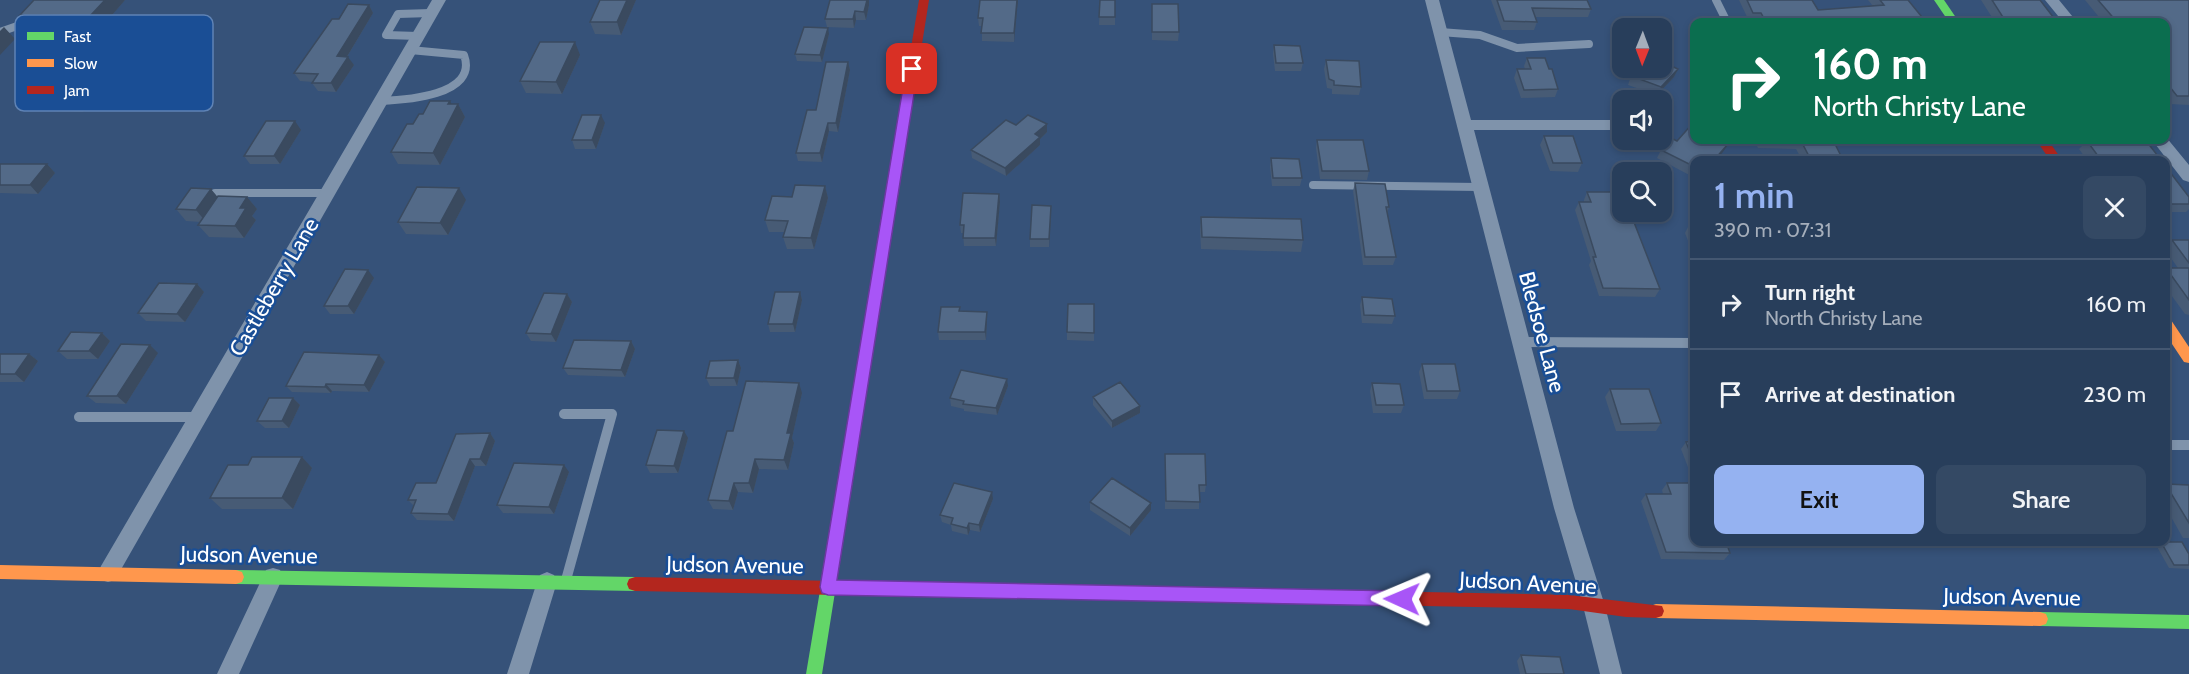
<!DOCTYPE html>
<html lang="en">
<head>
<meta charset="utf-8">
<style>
	body { margin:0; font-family:Cabin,sans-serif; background:#344964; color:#f1f3f6; height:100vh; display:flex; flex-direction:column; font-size:22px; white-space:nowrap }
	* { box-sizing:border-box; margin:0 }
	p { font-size:20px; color:#a5aebb }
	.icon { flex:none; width:33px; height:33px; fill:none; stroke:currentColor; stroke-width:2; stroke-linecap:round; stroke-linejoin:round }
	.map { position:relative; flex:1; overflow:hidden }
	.details { position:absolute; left:1690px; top:156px; width:480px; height:390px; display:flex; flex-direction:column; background:#283e5b; border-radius:12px; box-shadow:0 3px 9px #0003,0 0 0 2px #445771 }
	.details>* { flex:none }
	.hud { position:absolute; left:1690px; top:18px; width:480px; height:126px; border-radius:12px; box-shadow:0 3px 9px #0003,0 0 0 2px #445771; background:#0b6e4f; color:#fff; overflow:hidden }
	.needle { width:39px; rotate:181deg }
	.controls { position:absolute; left:1612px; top:18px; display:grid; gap:12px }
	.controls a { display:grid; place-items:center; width:60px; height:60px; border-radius:12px; background:#283e5b; box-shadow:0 3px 9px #0003,0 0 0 2px #445771; font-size:30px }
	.pin { position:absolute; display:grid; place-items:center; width:51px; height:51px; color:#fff; margin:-26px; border-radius:12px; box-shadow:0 3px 9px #0006 }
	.me { position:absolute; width:66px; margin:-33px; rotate:271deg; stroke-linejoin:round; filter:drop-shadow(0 0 4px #0008) }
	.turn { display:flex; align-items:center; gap:21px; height:126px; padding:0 24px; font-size:27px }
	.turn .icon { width:78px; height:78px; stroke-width:2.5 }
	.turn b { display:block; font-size:42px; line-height:51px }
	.round { display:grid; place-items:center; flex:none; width:63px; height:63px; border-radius:12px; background:#344964 }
	.overview { display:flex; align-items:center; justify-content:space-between; height:102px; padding:0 24px }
	h1 { font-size:36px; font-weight:600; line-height:45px; color:#95b2f1 }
	.action { display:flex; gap:12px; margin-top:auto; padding:12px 24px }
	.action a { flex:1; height:69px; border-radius:12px; background:#95b2f1; color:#111; font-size:24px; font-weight:600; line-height:69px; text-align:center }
	.action a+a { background:#344964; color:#f1f3f6 }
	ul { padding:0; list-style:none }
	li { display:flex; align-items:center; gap:18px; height:90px; padding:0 24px; border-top:2px solid #445771 }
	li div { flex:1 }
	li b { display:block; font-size:22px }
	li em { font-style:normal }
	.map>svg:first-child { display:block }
</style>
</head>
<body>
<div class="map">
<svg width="2189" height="674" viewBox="0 0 2189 674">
	<rect width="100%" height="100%" fill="#365279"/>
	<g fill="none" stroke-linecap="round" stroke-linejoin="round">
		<path stroke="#7f93ab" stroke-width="8" d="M1716,0L1727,22
			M0,32L20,25L45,0
			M1440,32L1480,35L1517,48L1589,44
			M418,36L386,35L398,14L431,13
			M380,101C404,100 479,96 464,55L410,50
			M1313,185L1480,187
			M215,193H328"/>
		<path stroke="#7f93ab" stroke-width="10" d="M1520,342L1695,343
			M564,414H612L566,580
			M79,417H198
			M2166,445H2189"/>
		<path fill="#7f93ab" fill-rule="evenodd" d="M432,0H446L115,580L108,582L101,580L98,573L101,566Z
			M1425,0H1439L1471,120H1617L1623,122L1622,129L1617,130H1474L1574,508L1605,606L1622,674H1600L1583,606L1554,508Z
			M2045,0H2059L2077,22H2063Z
			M2166,137L2189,165V182L2183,180L2152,140H2166Z
			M273,568L280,570L283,577L239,674H217L266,570Z
			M547,572L554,575L557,582L529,674H507L537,582L540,575Z"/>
		<path fill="#63d668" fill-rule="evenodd" d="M1934,0H1944L1959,22H1949Z
			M853,429L858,431L860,435L822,674H806L846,435L848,431Z
			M236,570L635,577L641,579L643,584L641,589L635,591L236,584L230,582L228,577L230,572Z
			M992,584L1226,588L1232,590L1234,595L1232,600L1226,602L992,598L986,596L984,591L986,586Z
			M2040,612L2189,615V629L2040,626L2034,624L2032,619L2034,614Z"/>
		<path fill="#ff974d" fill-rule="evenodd" d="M2166,319L2171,320L2189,347V363L2184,362L2166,335Z
			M0,565L236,570L242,572L244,577L242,582L236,584L0,579Z
			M1656,604L2040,612L2046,614L2048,619L2046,624L2040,626L1656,618L1650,616L1648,611L1650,606Z"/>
		<path fill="#b3261e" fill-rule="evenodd" d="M919,0H929L860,435L858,439L853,441L848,439L846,435Z
			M2036,140H2048L2062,160H2050Z
			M635,577L992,584L998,586L1000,591L998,596L992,598L635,591L629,589L627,584L629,579Z
			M1226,588L1569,595L1662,606L1664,611L1662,616L1656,618L1626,617L1569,609L1226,602L1220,600L1218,595L1220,590Z"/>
	</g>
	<path fill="#475b75" d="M34,0H125L100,29L31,27L20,15Z
		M636,0L621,35L595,34L590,22Z
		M980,0H1018L1014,42L982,41V26H979L978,18Z
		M1100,0H1115V25H1099Z
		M1491,0H1587L1591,9L1588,17H1535L1537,22L1534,30H1502Z
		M1739,0H1812L1818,10L1873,6L1868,0H1908L1926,22H1758L1757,21H1749Z
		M1981,0H2040L2057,22H1995Z
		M2085,0H2189V105L2170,104L2166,100V22H2103Z
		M1152,4L1179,32L1178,41L1152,40Z
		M369,5L373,13L347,57L354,65L336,92L318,91L312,83L313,82L300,81L294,73L339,19Z
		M869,5L866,20H856L854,28L827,27L825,19Z
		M829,34L822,62L797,61L795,54Z
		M1274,45L1303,63L1301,71H1275L1273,54Z
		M580,55L562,94L526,93L520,81Z
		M1527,58L1549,69L1558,89L1555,97L1521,98L1514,78L1517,69H1525L1524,66Z
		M1326,60L1361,87L1359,95L1332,94V89L1327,88L1324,69Z
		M848,62L850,70L838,132L829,131L822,162L798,161L796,153L816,110Z
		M1678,69L1674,77L1657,95L1628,85L1631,76Z
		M72,72L79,80L73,87L90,88L97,96L84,112L50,111L42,103L46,98H37L30,89Z
		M450,101L451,104H458L465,117L440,165L398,164L391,152L413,124L423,114Z
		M605,123L596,149H575L572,140Z
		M1047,124V132L1040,139V145L1006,176L972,158L971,150L1016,125Z
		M301,130L280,164H250L244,156Z
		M1544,136L1582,163L1578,172L1550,171L1540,145Z
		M1317,140L1369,171L1367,180L1320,179L1316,148Z
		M1754,140H1833L1843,160H1802L1796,149L1758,148Z
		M2079,140H2141L2161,160H2087L2079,149L2083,145Z
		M1677,141L1723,152L1695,160V178L1657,158L1661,150Z
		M1271,158L1302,178L1300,186H1272L1270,167Z
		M0,164H47L55,173L38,194L0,193Z
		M2166,167L2189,197V209L2186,212H2166Z
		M1355,183L1389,207L1387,214L1396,257L1393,265H1363L1353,191Z
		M825,186L828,198L814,249H787L783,237L785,232H769L765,220L792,197Z
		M1587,192L1617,203L1660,289L1655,297L1599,296L1589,265L1591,261L1575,210L1579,202H1584V200Z
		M999,194L1000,202L996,246H964L963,233H961L960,225Z
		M218,197H247L257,209L252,216L256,220L244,238L209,237L198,225L201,222L186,221L176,209Z
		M466,200L448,235L406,234L398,222Z
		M1051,214L1049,247H1030V239Z
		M1201,217L1303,240L1301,252L1201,249L1200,229Z
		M1689,225H1695V254H1693L1685,233Z
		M2172,240H2189V315L2185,314L2166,288V268H2178L2166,251V246Z
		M374,278L354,314H330L324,306Z
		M197,284L204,292L185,322L146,321L138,313Z
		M800,292L802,300L795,332H770L768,324Z
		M567,294L572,302L556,342L531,341L526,333Z
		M1362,297L1395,316L1392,324L1362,323L1360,305Z
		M1094,304V341L1067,340V332Z
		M960,307V311L987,320L986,340H939L938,332Z
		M102,333L110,341L98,359H67L58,351Z
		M631,341L635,349L625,377L568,375L563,368Z
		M158,353L126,404L96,403L87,396Z
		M0,354H29L38,361L24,382H0Z
		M379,355L385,362L369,392L332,391L331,393L292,392L286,386Z
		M738,360L741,368L737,386H710L706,378Z
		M1422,364L1460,391L1457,399H1424L1419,372Z
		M1372,383L1404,405L1401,413H1373L1370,391Z
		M1008,386L997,415L964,411V409L951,406L950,398Z
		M1610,389L1661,423L1656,431H1616L1605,397Z
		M802,393L792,438L794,443L788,470L759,469L753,493L738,492L733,510L713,509L708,500L733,431Z
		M1093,397L1140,413L1112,428L1093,405Z
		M293,398L300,405L289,428H265L257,421Z
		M490,433L495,441L486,466H475L454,521L417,520L411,513L414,506L408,500L436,483Z
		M688,438L678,473H650L646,465Z
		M1695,441V542L1730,553L1724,560L1661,559L1641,501L1646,494H1663L1662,490L1667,483H1694L1681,449L1686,442Z
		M1165,454L1206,485L1205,492H1199V509H1165Z
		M302,457L312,468L293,509H222L210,498L248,465Z
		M569,472L554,514L503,513L497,505Z
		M2166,484L2189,485V538H2183L2166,508Z
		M993,499L980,532L970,530L968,535L952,531L951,525L942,522L940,515Z
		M1090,502L1151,503V510L1130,536L1090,510Z
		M2160,542H2182L2189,554V569L2169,568L2156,545Z
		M1521,655L1564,674H1520L1517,661Z"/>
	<path fill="#3a4a5f" d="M105,0H125L100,29L90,16Z
		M627,0H636L621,35L617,22Z
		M867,0H869V5L866,20L864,12Z
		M1017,0H1018L1014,42V33Z
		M369,5L373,13L342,65L337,56Z
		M855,11L856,20L854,28L853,19Z
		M4,27L15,39L0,55V31Z
		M828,28L829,34L822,62L820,55Z
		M575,42L580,55L562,94L556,82Z
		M348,57L354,65L336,92L331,83Z
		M848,62L850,70L838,132L836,123Z
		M1678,69L1674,77L1657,95L1661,87Z
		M72,72L79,80L66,96L59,87Z
		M90,88L97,96L84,112L77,103Z
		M450,101L455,111L458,104L465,117L440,165L433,153Z
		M601,115L605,123L596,149L592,140Z
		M295,121L301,130L280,164L274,156Z
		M828,123L829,131L822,162L820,153Z
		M1047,124V132L1040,139V145L1006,176L1005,168L1035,134Z
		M1728,144L1723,152L1716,160H1714Z
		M47,164L55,173L38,194L30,185Z
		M825,186L828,198L814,249L811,238Z
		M459,188L466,200L448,235L440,223Z
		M211,189L221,201L206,222L196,210Z
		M999,194L1000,202L996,246L995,238Z
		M247,197L257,209L252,216L256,220L244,238L235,226L240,208Z
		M1051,206V214L1049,247V239Z
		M368,270L374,278L354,314L348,306Z
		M197,284L204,292L185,322L177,314Z
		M800,292L802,300L795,332L793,324Z
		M567,294L572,302L556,342L551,334Z
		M987,312V320L986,340L985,332Z
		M102,333L110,341L98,359L89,351Z
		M631,341L635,349L625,377L621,370Z
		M150,345L158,353L126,404L117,396Z
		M29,354L38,361L24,382L15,374Z
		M379,355L385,362L369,392L364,385Z
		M738,360L741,368L737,386L734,378Z
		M1007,379L1008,386L997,415L996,408Z
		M799,383L802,393L792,438L794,443L788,470L784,460L787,433Z
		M326,384L332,391L331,393L325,387Z
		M293,398L300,405L289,428L282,421Z
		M1140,406V413L1112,428V421Z
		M684,431L688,438L678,473L674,466Z
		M490,433L495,441L486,466L480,459Z
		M302,457L312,468L293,509L282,498Z
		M470,459L475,466L454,521L448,514Z
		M755,459L759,469L753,493L749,483Z
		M564,465L569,472L554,514L549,507Z
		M734,483L738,492L733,510L729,501Z
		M992,492L993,499L980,532L979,525Z
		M1151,503V510L1130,536V528Z
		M969,523L970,530L968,535L967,528Z"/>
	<path fill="#536a88" stroke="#3a4a5f" stroke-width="1.5" d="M34,0H105L90,16L20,15Z
		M600,0H627L617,22H590Z
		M830,0H867L864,12L855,11L853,19H825Z
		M980,0H1017L1014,33H981L983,18H978Z
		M1100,0H1115V17H1099Z
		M1497,0H1587L1591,9L1532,8L1537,22L1504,21Z
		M1747,0H1812L1818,10L1884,5L1880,0H1908L1926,22H1766L1761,13H1753Z
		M1992,0H2040L2057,22H2006Z
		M2098,0H2189V96H2177L2166,82V22H2117Z
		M348,4L369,5L337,56L348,57L331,83H312L318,74L294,73L332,19H339Z
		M1152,4H1178L1179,32H1152Z
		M804,27L828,28L820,55L795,54Z
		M540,42H575L556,82L520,81Z
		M1274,45L1300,46L1303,63H1276Z
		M1527,58H1545L1549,69H1552L1558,89L1524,90L1517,69H1531Z
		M1326,60L1359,61L1361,87L1334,85V81L1329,79Z
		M826,62H848L836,123H828L820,153H796L807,110H816Z
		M1662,62L1678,69L1661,87L1631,76L1639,68H1662Z
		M430,101H450L448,104H458L433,153L391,152L407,124H413L419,114H423Z
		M582,115H601L592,140H572Z
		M1028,115L1047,124L1035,134L1040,137L1005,168L971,150L1006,120L1016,125Z
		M266,121H295L274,156H244Z
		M1693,123L1695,124V140H1719L1728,144L1714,160H1695V167L1661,150L1671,138L1677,141Z
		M1544,136H1573L1582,163H1553Z
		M1317,140H1363L1369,171H1322Z
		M1763,140H1833L1843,160H1811L1801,141Z
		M2093,140H2141L2142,142H2147L2161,160H2101L2087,141H2094Z
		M1271,158L1299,159L1302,178H1273Z
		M0,164H47L30,185H0Z
		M2166,167L2189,197V204H2166Z
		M1355,183L1385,184L1389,207H1386L1396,257H1365Z
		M795,185L825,186L811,238L783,237L788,221L765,220L772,196L792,197Z
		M417,187L459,188L440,223L398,222Z
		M191,188L211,189L196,210L176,209Z
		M1587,192H1613L1617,203H1623V212H1630L1660,289L1603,288L1593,257H1596L1579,202H1591Z
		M963,193L999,194L995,238H963L964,225H960Z
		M218,196L247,197L240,208H246L235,226L198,225Z
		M1032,205L1051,206L1049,239H1030Z
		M1201,217L1301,219L1303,240L1202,237Z
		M1689,225H1695V239Z
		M2172,240H2189V263Z
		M2166,268H2189V300Z
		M345,269L368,270L348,306H324Z
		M159,283L197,284L177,314L138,313Z
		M775,292H800L793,324H768Z
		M544,293L567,294L551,334L526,333Z
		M1362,297L1392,299L1395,316L1364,315Z
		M1068,304H1094V333L1067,332Z
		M941,307H960L959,311L987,312L985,332H938Z
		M71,332L102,333L89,351H58Z
		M574,340L631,341L621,370L563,368Z
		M121,344L150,345L117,396H87Z
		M304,352L379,355L364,385L326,384L325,387L286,386Z
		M0,354H29L15,374H0Z
		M738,360L734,378H706L710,361Z
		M1422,364H1455L1460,391H1427Z
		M961,370L1007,379L996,408L963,404L964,401L950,398Z
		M746,381L799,383L787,433H791L784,460L755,459L749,483H734L729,501L708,500L727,431H733Z
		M1120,382L1140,406L1112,421L1093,397Z
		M1372,383L1400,384L1404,405H1376Z
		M1610,389H1649L1661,423L1621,424Z
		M269,398H293L282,421H257Z
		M657,430L684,431L674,466L646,465Z
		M490,433L480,459H470L448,514L411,513L416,500H408L416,483H436L456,434Z
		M1695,441V465L1686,442Z
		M1165,454H1205L1206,485H1199L1200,502L1166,501Z
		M252,457H302L282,498H210L228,465H248Z
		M514,463L564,465L549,507L497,505Z
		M1112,478L1151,503L1130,528L1090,502Z
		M954,483L992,492L979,525L969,523L967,528L951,524L953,518L940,515Z
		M1667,483H1695V542H1726L1730,553L1666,552L1646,494H1671Z
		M2166,484L2189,485V523L2166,485Z
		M2161,542H2182L2189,554V565H2174Z
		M1521,655L1560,657L1564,674H1526Z"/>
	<path fill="#a855f7" stroke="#6d37a1" stroke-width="1.5" d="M912,66L918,69L837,580L1402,591L1407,594L1410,599L1407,604L1402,606L828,595L822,593L820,587L906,69Z"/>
	<g text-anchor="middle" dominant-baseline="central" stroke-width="5" stroke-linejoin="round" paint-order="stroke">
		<g font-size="22" fill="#fff" stroke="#1a4e95">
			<text transform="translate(274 287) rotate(-60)">Castleberry Lane</text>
			<text transform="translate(1542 332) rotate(75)">Bledsoe Lane</text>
			<text transform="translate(249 555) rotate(1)">Judson Avenue</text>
			<text transform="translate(735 565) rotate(1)">Judson Avenue</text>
			<text transform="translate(1528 583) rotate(3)">Judson Avenue</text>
			<text transform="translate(2012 597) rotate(1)">Judson Avenue</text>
		</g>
	</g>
	<rect x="15" y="15" width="198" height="96" rx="9" fill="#1a4e95" stroke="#5f83b5" stroke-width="1.5"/>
	<rect x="27" y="32" width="27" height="8" fill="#63d668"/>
	<rect x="27" y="59" width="27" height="8" fill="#ff974d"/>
	<rect x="27" y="86" width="27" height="8" fill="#b3261e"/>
	<g font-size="16" fill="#fff">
		<text x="64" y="42">Fast</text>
		<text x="64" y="69">Slow</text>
		<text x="64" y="96">Jam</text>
	</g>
</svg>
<div class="controls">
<a><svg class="needle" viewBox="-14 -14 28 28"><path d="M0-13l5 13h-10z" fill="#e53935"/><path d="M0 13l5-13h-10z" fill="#a5aebb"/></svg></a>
<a><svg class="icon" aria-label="sound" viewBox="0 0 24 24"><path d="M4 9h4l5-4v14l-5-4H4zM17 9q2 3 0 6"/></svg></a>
<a><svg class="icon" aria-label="search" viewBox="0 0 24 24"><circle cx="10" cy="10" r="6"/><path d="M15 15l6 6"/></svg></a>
</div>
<div class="pin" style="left:912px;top:69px;background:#d93025"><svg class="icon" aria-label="arrive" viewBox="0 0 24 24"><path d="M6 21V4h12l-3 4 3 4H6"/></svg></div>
<svg class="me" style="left:1402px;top:599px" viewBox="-20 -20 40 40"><path d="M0-17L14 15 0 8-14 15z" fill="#a855f7" stroke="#fff" stroke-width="4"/></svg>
<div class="hud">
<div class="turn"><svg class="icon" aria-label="right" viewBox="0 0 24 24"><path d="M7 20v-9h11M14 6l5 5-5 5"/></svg><div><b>160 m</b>North Christy Lane</div></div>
</div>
<section class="details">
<div class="overview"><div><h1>1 min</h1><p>390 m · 07:31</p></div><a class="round"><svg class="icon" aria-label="close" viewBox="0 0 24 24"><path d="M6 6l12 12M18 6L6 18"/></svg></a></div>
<ul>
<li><svg class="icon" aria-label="right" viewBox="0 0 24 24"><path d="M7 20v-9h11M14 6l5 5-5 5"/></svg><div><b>Turn right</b><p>North Christy Lane</p></div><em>160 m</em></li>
<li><svg class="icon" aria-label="arrive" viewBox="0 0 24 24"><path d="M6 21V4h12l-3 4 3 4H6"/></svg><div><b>Arrive at destination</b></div><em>230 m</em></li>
</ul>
<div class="action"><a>Exit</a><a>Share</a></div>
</section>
</div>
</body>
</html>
